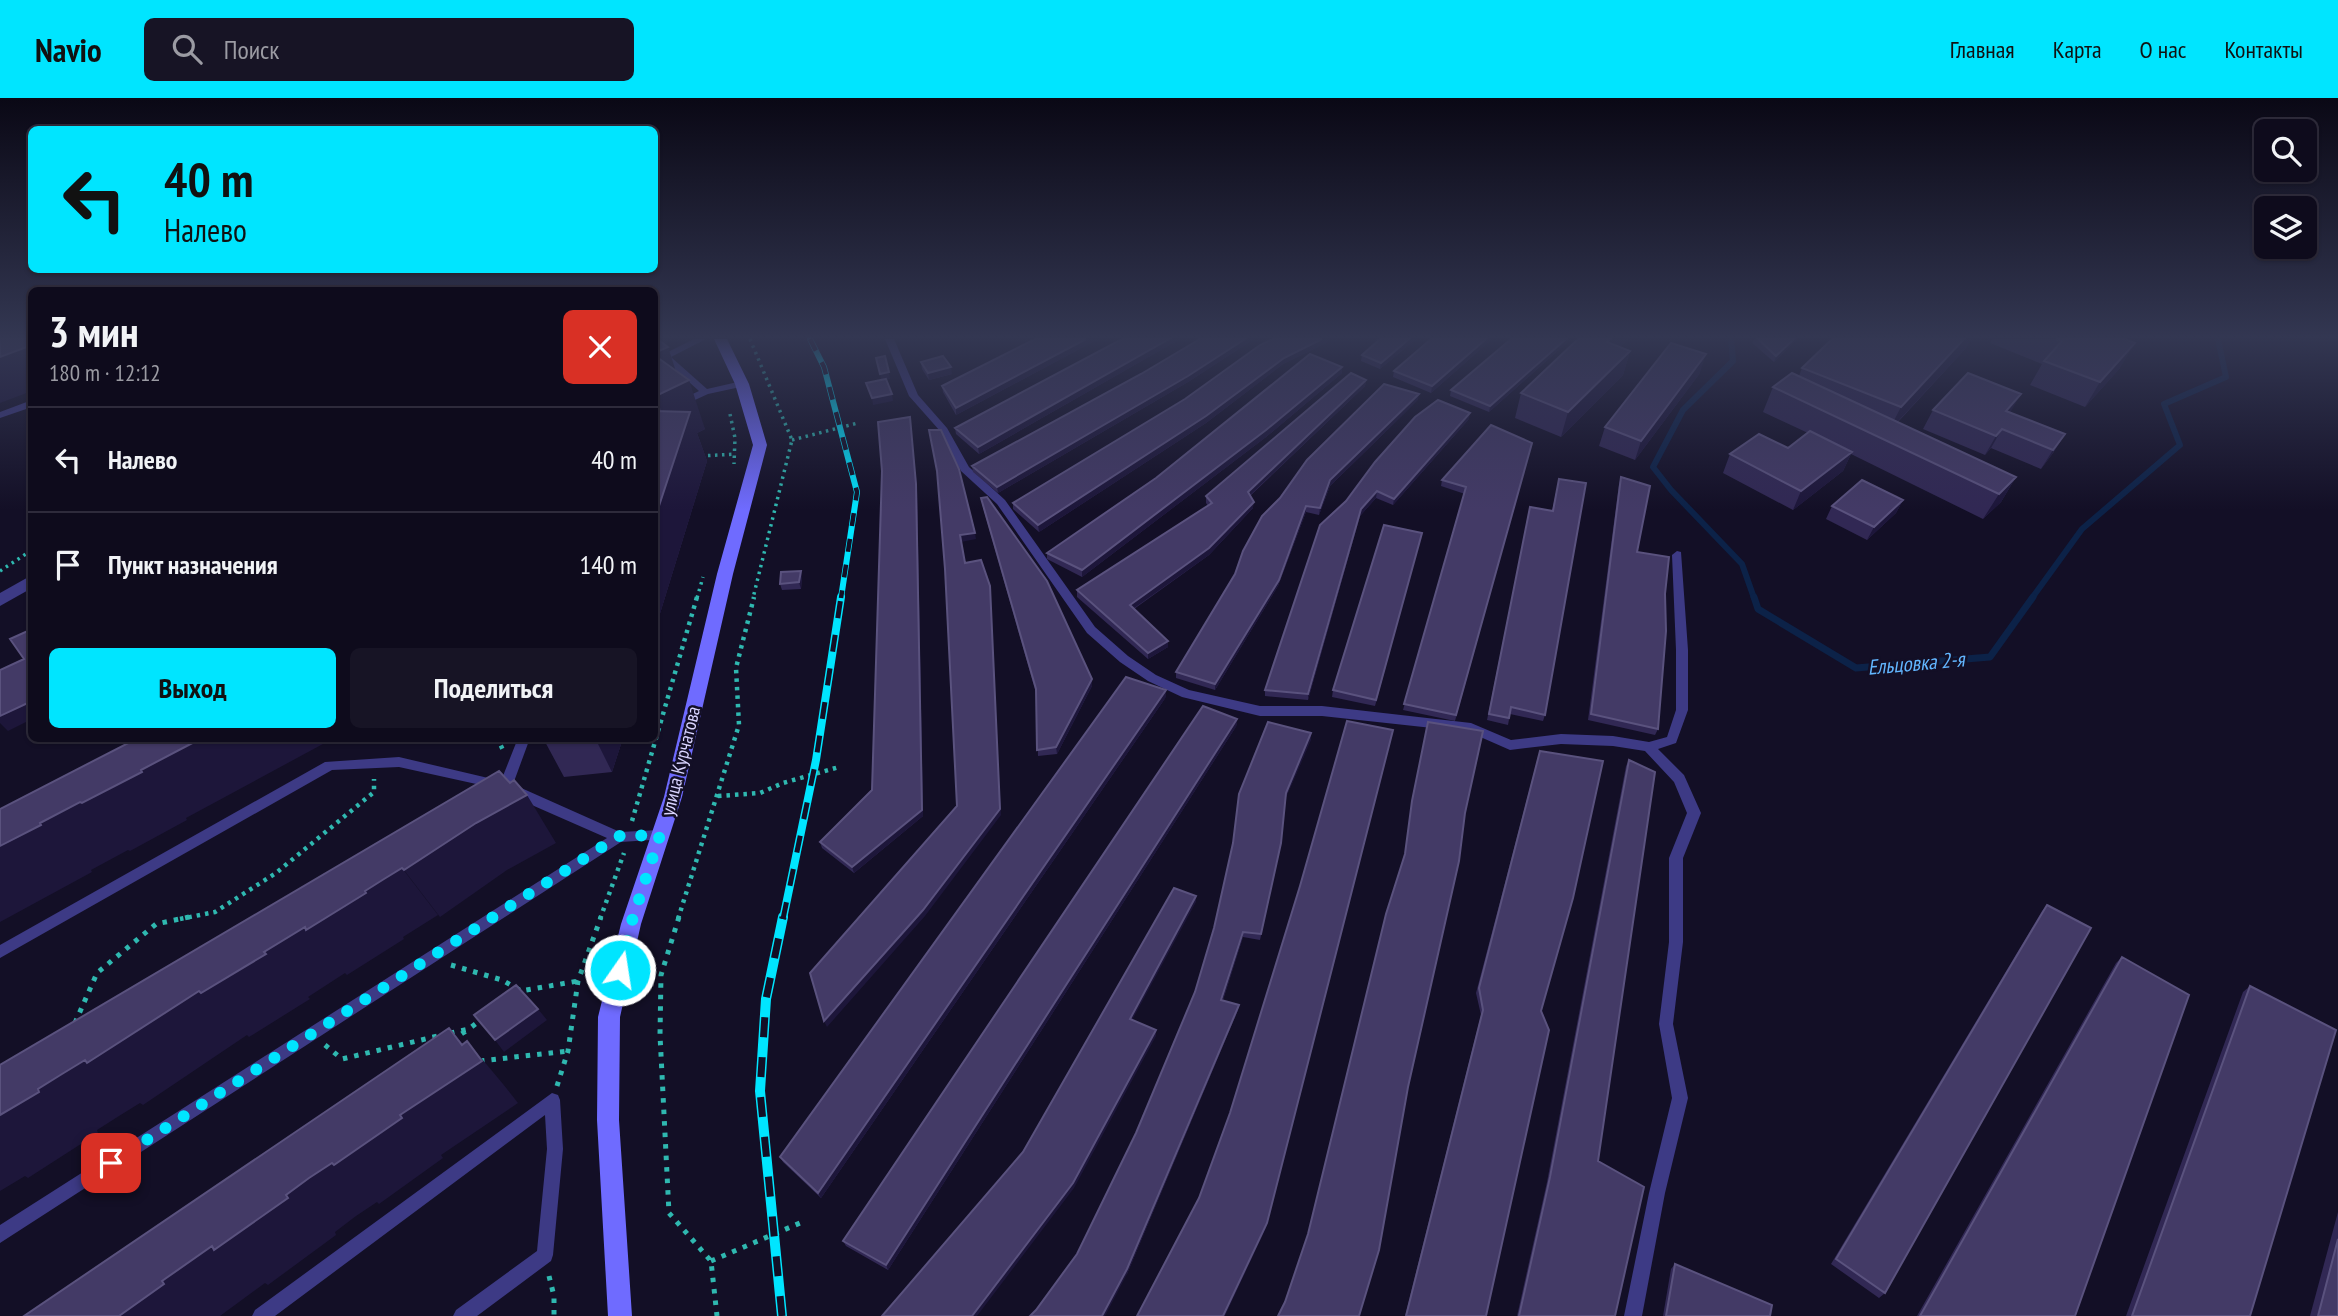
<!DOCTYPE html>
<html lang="ru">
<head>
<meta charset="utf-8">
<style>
	body { margin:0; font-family:"PT Sans Narrow",sans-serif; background:#171425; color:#f1f3f6; height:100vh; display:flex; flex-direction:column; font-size:26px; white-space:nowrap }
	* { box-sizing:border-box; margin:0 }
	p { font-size:23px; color:#9b9ba3 }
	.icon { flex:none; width:38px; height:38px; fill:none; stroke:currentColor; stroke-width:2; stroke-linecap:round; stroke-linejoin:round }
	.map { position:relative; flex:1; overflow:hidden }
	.sheet { position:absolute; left:28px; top:189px; width:630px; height:455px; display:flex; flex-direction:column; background:#0e0b1c; border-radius:10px; box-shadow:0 2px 5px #0004,0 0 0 2px #2e2b3b }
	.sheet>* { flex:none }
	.banner { position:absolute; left:28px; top:28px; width:630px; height:147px; border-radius:10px; box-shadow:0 2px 5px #0004,0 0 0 2px #2e2b3b; background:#00e5ff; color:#111; overflow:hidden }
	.buttons { position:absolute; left:2254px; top:21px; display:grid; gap:14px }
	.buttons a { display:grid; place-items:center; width:63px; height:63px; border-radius:10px; background:#0e0b1c; box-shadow:0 2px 5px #0004,0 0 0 2px #2e2b3b; font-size:35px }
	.pin { position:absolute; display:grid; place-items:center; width:60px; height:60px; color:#fff; margin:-30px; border-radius:14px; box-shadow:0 4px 10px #0006 }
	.me { position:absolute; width:77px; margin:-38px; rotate:13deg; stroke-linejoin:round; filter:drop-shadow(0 0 5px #0008) }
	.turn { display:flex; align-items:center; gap:24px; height:147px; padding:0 21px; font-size:32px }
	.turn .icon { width:91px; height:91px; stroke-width:2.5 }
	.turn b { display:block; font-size:49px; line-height:60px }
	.round { display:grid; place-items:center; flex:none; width:74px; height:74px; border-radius:10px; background:#171425 }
	.headline { display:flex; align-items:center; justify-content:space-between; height:119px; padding:0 21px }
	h1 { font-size:42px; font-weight:800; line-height:52px }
	.action { display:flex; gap:14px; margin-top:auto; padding:14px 21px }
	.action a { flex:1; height:80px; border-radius:10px; background:#00e5ff; color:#111; font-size:28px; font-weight:800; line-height:80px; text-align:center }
	.action a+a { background:#171425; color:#f1f3f6 }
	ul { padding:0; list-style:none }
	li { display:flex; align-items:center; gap:21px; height:105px; padding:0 21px; border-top:2px solid #2e2b3b }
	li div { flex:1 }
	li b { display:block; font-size:26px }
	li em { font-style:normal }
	header { display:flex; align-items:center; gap:42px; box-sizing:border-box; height:98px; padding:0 35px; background:#00e5ff; color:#111 }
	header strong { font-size:33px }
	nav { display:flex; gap:38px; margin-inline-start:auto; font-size:24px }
	.search { width:490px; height:63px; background:#171425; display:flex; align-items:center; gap:18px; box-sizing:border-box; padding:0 24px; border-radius:10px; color:#9b9ba3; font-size:26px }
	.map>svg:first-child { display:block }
</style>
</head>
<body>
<header>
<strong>Navio</strong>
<div class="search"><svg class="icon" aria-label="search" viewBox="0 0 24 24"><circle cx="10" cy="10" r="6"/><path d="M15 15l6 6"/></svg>Поиск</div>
<nav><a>Главная</a><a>Карта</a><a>О нас</a><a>Контакты</a></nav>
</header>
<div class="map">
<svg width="2338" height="1218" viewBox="0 0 2338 1218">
	<rect width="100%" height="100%" fill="#130f26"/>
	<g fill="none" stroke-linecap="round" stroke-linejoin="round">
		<path stroke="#0c2248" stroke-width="6" d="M1731,241L1733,263L1683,312L1653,369L1671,392L1742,466L1754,500
			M2032,500L2082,431L2180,347L2164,306L2226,279L2218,241"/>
		<path stroke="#0c2248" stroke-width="7" d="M1754,499L1758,511L1856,570L1990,559L2033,499"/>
		<path stroke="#2fb8b0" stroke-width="3.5" stroke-dasharray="2.5 4.5" stroke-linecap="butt" d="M750,241L792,342L753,500
			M730,316L735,340L734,366
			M792,342L858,325
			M701,358L736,356
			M0,473L32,452
			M697,500L703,479"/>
		<path stroke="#2fb8b0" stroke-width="4.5" stroke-dasharray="3.5 5" stroke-linecap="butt" d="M497,640L503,652
			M718,698L760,695L783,685L839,669
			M632,723L697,499
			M180,821L215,814L276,775L374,694V681
			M600,821L624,755
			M678,821L739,627L736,570L754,499"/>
		<path stroke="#2fb8b0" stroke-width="5" stroke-dasharray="4.5 7" stroke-linecap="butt" d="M679,819L661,877L660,937L669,1115L711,1163L717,1218
			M451,867L502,882L521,893L578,883
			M75,925L97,875L156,826L189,819
			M450,935L469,931L483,920
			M452,942L469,931
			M325,947L342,961L442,937
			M480,963L568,953
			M557,988L568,953L578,883L601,819
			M711,1163L800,1125
			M549,1178L554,1198V1218"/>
		<path fill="#3d3a85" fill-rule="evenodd" d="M694,241H706L671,259L707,291L742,283L747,286L745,288L708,296L684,307H678V303L699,293L660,258Z
			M885,241H894L918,297L947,330L969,369L1005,402L1095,529L1128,558L1156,577L1189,592L1260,608H1322L1471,625L1511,642L1561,636L1613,638L1649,644L1667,639L1676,612V552L1672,457L1677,453L1681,454L1688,552V612L1676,645L1658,651L1684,677L1701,715L1683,760V844L1673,926L1688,1000L1665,1095L1642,1218H1624L1649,1095L1672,1000L1659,926L1669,844V760L1687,715L1674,684L1645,653L1613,648L1561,646L1510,652L1469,634L1322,618H1260L1182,599L1148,583L1120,564L1087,535L997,406L961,373L940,333L909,298Z
			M32,302V309L0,320V314Z
			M518,640H530L512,689H519L620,734L660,732L665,733L667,737L665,741L621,744L0,1145V1127L607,740L509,697L508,694H500L499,691L399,669L332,672L0,860V847L325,664L399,659L501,683Z
			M552,995L558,997L560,1002L563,1051L553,1157L551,1163L477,1218H453L456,1212L537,1153L547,1051L545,1017L275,1218H252L255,1212Z"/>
		<path fill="#3d3a85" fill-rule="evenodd" d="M32,477V490L0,508V495Z"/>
		<path fill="#6f6bff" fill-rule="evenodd" d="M714,241H727L749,286L767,347L733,476L682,699L641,826L620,919L619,1022L632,1218H608L597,1022L598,919L621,826L664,699L717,476L753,347L735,286Z"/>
		<defs>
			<path id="rail-far2" d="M810,241L824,269L857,394L841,500"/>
			<path id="rail-far1" d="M783,821L816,662L841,499"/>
			<path id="rail" d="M782,1218L760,993L766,901L783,819"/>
		</defs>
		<use href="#rail-far2" stroke="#00e5ff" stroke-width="6"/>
		<use href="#rail-far1" stroke="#00e5ff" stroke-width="8"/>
		<use href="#rail" stroke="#00e5ff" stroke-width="10"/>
		<use href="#rail-far2" stroke="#130f26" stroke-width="4.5" stroke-dasharray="13" stroke-linecap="butt"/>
		<use href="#rail-far1" stroke="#130f26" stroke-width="5" stroke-dasharray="17" stroke-linecap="butt"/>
		<use href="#rail" stroke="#130f26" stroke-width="7" stroke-dasharray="20" stroke-linecap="butt"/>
	</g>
	<path fill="#312854" d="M654,241L669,243L663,246L668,249L675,272L705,331L697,335L707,363L654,535Z
		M1035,241H1098L956,317L943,294L942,288Z
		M1122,241H1180L979,356L956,336L955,330Z
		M1200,241H1254L1188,284L998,395L973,374L972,368L1141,276Z
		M1380,241H1416L1380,271L1361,263L1362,257Z
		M1431,241H1492L1431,295L1393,279L1394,273Z
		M1511,241H1571L1489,314L1450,298L1451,292Z
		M1578,241H1628L1620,249L1630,253L1623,277L1561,339L1515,320L1521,295Z
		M1754,241H1797L1774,264L1752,245Z
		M1832,241H1971L1966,250L1898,324L2016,379L2001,404L1983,421L1851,356L1843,373L1793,412L1723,375L1730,356L1788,350L1808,335L1763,314L1773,289L1799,278L1802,270Z
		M1992,241H2125L2120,270L2085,309L2030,287L2042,266L1990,245Z
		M1328,244L1283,266L1206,325L1039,434L1013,411V405L1185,301Z
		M921,264L952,276L929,282L922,271Z
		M1342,269V275L1266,339L1082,479L1047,461V455Z
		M1700,275L1635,362L1599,348L1605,329Z
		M1366,282L1365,288L1250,398L1253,410L1209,457L1134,511L1168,549L1148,561L1077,499V492L1208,408L1206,405V398Z
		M1418,302L1330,388L1319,417L1306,414L1278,488L1215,592L1176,580V574L1235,476Z
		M1933,312L2010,314L2065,336L2053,355L2041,371L1991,350L1985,357L1923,331Z
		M910,319L917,392L923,718L854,775L822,750L820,744L872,692L882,373Z
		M1469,321L1393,407L1376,400L1360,418L1308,602L1265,598V592L1346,403Z
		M1532,345L1455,623L1403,612L1465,396L1441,388L1442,382Z
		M1621,379L1637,454L1665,496L1658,631L1655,637L1588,622L1619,386Z
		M1559,381L1545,617L1543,623L1510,616L1508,627L1487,622L1529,415L1552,413Z
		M981,400L1092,581V588L1057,656L1038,658L1036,595L982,406Z
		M1903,402L1896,415L1867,442L1826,421L1832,408Z
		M1422,435L1375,608L1332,599L1333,592Z
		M802,479L801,491L782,492L780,486Z
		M1166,599L821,1100L783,1064L780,1059Z
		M1237,627L888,1172L846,1148L843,1143Z
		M543,640H623L612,674L564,679Z
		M1311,642L1285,701L1280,751L1260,842L1243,839L1223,902L1239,907L1238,912L1127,1176L1036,1212L1077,1156L1136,1035Z
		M1538,659L1541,913L1486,1218H1405L1481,917L1476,895Z
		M1629,662L1598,1063L1615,1218H1517L1547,1084L1626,668Z
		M2047,807L1885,1195L1879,1200L1831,1166L2042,813Z
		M2122,859L2075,1218H1917L2116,865Z
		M2250,888V1218H2126L2243,894Z
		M2338,1114V1218H2310Z
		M1675,1166L1770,1218H1663L1671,1171Z"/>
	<path fill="#1d163a" d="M654,241H668L669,243L654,249Z
		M1086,241H1098L956,317V310Z
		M1169,241H1180L979,356L978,349Z
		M1245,241H1254L1188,284L998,395L997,389Z
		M1322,241H1328V244L1283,266L1206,325L1039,434L1038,427L1284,260Z
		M1409,241H1416L1380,271L1381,265Z
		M1486,241H1492L1431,295L1432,288Z
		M1566,241H1571L1489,314L1490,308Z
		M1610,241H1628L1600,268L1607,244Z
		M1794,241H1797L1774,264L1776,258Z
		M1964,241H1971L1966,250L1888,334L1901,309Z
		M2135,245L2120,270L2085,309L2100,284Z
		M32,247V293L0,305V259Z
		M668,249L680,286L689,282L705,331L697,335L707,363L654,535V423L673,347L656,298L654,255Z
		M1630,253L1623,277L1561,339L1568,314Z
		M1706,256L1700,275L1635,362L1641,343Z
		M951,269L952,276L929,282L928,275Z
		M1342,269V275L1266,339L1082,479V472Z
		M889,274L890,281L881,282L880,276Z
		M1366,282L1365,288L1247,400L1248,394Z
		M892,296L893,303L873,307L872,300Z
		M1419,296L1418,302L1330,388L1319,417L1320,410L1330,382Z
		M2021,296L2010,315L2006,313Z
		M1470,315L1469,321L1393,407L1394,401Z
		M910,319L917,392L923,718L854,775L852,769L922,712Z
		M2002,331L1991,350L1985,357L1996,338Z
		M2065,336L2053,355L2041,371L2053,352Z
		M1852,354L1843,373L1793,412L1801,393Z
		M2016,379L2001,404L1983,421L1999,396Z
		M1377,393L1376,400L1360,418L1308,602V596L1361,411Z
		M1903,402L1896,415L1867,442L1874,429Z
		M1254,404L1253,410L1209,457L1130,513V507Z
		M1306,408V414L1278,488L1215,592V586Z
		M975,435L976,441L961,444L960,437Z
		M801,473L802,479L801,491L799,484Z
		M990,488L1001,717L925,818L827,929L824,923L1000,711Z
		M1168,543V549L1148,561V555Z
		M1092,581V588L1057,656L1056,649Z
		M1166,592V599L821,1100L818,1095Z
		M32,603V621L8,633L0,625V618Z
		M1237,621V627L888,1172L886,1167Z
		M1311,635V642L1285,702L1286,695Z
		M1392,638L1266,1130L1225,1218H1223Z
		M202,640H334L186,720L187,722L130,753L128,752L91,772L92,774L0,824V748L40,725Z
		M595,640H623L612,674Z
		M527,697L556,745L507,772L440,819L404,772L476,725Z
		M402,770L438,817L403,839L404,841L347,877L345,875L308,899L310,901L249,939L247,937L143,1007L140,1005L119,1018L97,1032L98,1035L28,1080L25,1078L0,1093V1017L38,991Z
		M1196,798V804L1130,926V921Z
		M1243,834V839L1221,907V902Z
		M1239,907L1238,912L1127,1176L1105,1218H1102Z
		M538,911L547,922L504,954L495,942Z
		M449,930L480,965L467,943L503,986L518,1005L441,1057L443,1060L379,1106L377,1104L356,1118L335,1134L336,1137L268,1187L265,1185L220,1218H119L162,1183L400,1017L462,947Z
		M1156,932V938L1074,1090L977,1218H972Z"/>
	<path fill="#433a66" stroke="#5a527e" stroke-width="2" d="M0,241H32V247L0,259Z
		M654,241H657L668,249L654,255Z
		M1035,241H1086L956,310L942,288Z
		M1122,241H1169L978,349L955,330Z
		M1200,241H1245L1188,278L997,389L972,368L1141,276Z
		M1273,241H1322L1284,260L1206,318L1038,427L1013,405L1185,301L1260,247Z
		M1380,241H1409L1381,265L1362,257Z
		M1431,241H1486L1432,288L1394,273Z
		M1511,241H1566L1490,308L1451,292Z
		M1578,241H1610L1607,244L1630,253L1568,314L1521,295Z
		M1758,241H1794L1776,258Z
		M1832,241H1964L1901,309L1802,270Z
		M2056,241H2125L2135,245L2100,284L2044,263L2062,243Z
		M1671,245L1706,256L1641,343L1605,329Z
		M1310,256L1342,269L1266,332L1082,472L1047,455L1156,380Z
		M654,257L689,282L656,298L654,297Z
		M885,258L889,274L880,276L876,260Z
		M943,258L951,269L928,275L921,264Z
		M1351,275L1366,282L1248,394L1254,404L1209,450L1130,507L1168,543L1148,555L1077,492L1212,405L1206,398Z
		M1792,275L2016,379L1999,396L1773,289Z
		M1968,275L2021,296L2006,313L2065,336L2053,352L2002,331L1996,338L1933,312Z
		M886,281L892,296L872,300L866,285Z
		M1384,286L1419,296L1330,382L1320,410L1306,408L1279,482L1215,586L1176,574L1235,476L1243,453L1262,418L1280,400L1307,362Z
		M1438,302L1470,315L1394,401L1377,393L1361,411L1308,596L1265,592L1320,427L1346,403L1375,364L1415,319Z
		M654,313L690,314L654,423Z
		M910,319L916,386L922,712L852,769L820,744L872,692L882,373L878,324Z
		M1491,327L1532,345L1456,617L1404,606L1466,389L1442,382Z
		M929,332H941L959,371L975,435L960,437L965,465L981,462L990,488L1000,711L923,812L824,923L810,875L957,708L945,471L937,373Z
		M1810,333L1852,354L1801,393L1730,356L1759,336L1788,350Z
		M1621,379L1650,388L1637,454L1669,459L1665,496L1666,533L1658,631L1591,616Z
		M1559,381L1586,385L1545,617L1511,609L1509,620L1489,616L1530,409L1553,413Z
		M1862,382L1903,402L1874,429L1832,408Z
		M987,399L1047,483L1092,581L1056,649L1037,652L1036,591L981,400Z
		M1384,427L1422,435L1376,602L1333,592Z
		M801,473L799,484L780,486L781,474Z
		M32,531V603L0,618V572L24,561L10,541Z
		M1126,579L1166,592L818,1095L780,1059Z
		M1203,608L1237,621L886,1167L843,1143Z
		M1347,623L1393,632L1267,1125L1223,1218H1137L1199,1100L1230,1015L1300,788Z
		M1268,624L1311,635L1286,695L1281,745L1261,836L1243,834L1221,902L1239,907L1127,1171L1102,1218H1030L1036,1212L1077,1156L1136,1035L1195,894L1214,830L1233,745L1239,696Z
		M1428,624L1483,633L1465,715L1459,763L1408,989L1379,1152L1359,1218H1278L1285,1204L1308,1136L1386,816L1405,756L1412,703Z
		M138,640H202L141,672L142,674L82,705L80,704L40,725L41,727L0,748V711Z
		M1540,653L1603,663L1573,800L1541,913L1549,932L1486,1218H1406L1483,912L1479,890Z
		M1629,662L1655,674L1598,1063L1644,1089L1615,1218H1519L1550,1079Z
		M499,673L510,685L514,682L527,697L476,725L404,772L402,770L384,781L365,793L366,795L306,832L305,829L264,854L266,856L201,895L199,893L87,965L85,962L62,976L38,991L39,994L0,1017V967Z
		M1174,790L1196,798L1130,921L1156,932L1073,1085L972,1218H882L1023,1054Z
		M2047,807L2091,830L1885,1195L1836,1161Z
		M2122,859L2189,897L2075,1218H1920Z
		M516,887L538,911L495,942L474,917Z
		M2250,888L2336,932L2250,1218H2132Z
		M449,930L462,947L467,943L482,963L400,1017L402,1020L334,1067L332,1065L309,1080L286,1097L288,1100L214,1152L212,1148L162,1183L164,1186L119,1218H24Z
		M2338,1141V1218H2318Z
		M1675,1166L1772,1207L1770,1218H1666Z"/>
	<linearGradient id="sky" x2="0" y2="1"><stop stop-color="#0a0815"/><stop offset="0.58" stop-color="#333752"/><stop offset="1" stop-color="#333752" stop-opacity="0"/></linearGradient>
	<rect width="2338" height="412" fill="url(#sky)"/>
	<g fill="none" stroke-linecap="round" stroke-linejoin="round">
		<path stroke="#00e5ff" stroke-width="12" stroke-dasharray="0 21.6" d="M111,1065L619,738L660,737L631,826L620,872"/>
	</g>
	<g text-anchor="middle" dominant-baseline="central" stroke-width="5" stroke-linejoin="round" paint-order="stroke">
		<g font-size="19" fill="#d9d4ff" stroke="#130f26">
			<text transform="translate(680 663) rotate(-76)">улица Курчатова</text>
		</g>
		<g font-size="21" font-style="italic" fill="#62b6ff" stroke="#130f26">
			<text transform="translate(1916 565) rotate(-5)">Ельцовка 2-я</text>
		</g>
	</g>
</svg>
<div class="buttons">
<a><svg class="icon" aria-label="search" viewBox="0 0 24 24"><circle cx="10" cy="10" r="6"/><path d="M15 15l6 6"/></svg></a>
<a><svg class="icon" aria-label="layers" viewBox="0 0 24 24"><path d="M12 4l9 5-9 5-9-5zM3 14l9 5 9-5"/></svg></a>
</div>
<div class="pin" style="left:111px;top:1065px;background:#d93025"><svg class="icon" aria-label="arrive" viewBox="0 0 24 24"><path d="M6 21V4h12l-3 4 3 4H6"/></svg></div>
<svg class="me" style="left:620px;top:872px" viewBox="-20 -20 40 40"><circle r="17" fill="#00e5ff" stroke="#fff" stroke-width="3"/><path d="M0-11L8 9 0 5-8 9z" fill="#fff"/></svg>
<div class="banner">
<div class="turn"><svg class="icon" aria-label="left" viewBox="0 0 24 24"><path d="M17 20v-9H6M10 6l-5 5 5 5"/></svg><div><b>40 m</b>Налево</div></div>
</div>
<section class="sheet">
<div class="headline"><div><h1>3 мин</h1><p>180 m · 12:12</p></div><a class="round" style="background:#d93025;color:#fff"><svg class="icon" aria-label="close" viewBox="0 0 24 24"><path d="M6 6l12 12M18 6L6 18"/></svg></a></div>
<ul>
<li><svg class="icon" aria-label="left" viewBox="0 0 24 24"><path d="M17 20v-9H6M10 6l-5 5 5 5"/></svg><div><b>Налево</b></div><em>40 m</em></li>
<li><svg class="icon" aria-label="arrive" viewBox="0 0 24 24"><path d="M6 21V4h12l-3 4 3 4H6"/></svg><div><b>Пункт назначения</b></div><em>140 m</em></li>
</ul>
<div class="action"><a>Выход</a><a>Поделиться</a></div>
</section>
</div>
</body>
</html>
